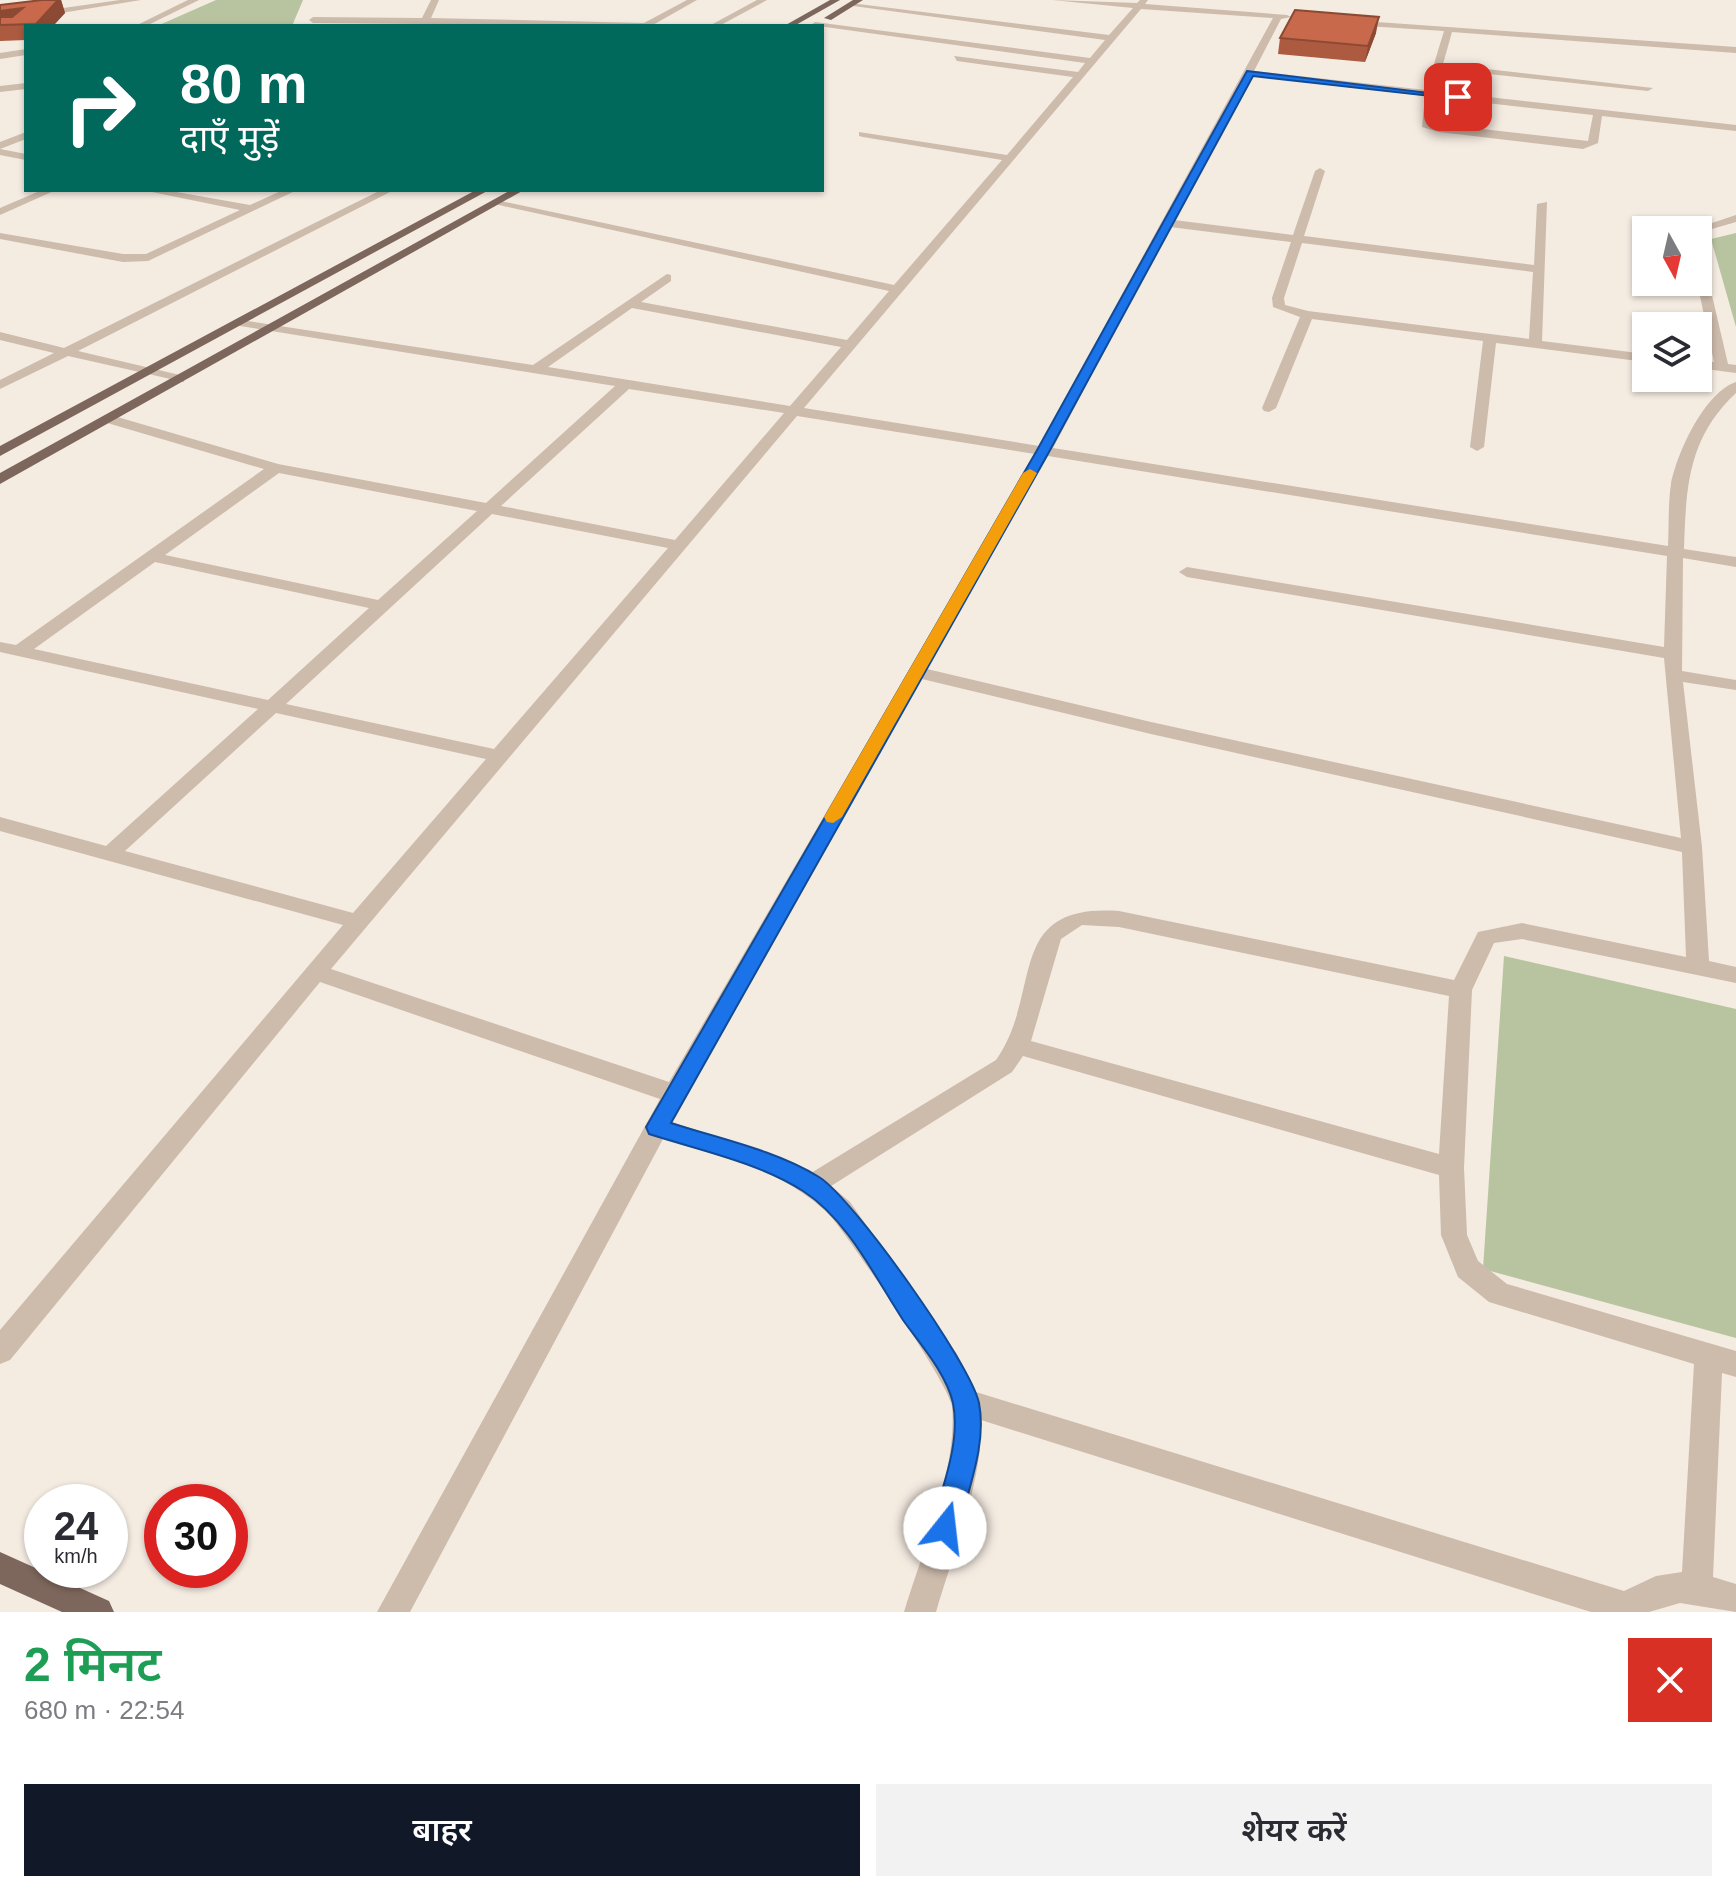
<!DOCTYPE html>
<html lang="hi">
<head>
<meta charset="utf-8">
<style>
	body { margin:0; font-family:Helvetica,"Noto Sans Devanagari",sans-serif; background:#f2f2f3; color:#2b2b33; height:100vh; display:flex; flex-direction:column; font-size:30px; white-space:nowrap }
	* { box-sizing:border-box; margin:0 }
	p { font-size:26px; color:#7c7c81 }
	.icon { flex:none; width:44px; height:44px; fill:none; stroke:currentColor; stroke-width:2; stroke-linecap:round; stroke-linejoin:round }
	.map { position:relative; height:1612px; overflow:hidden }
	.sheet { display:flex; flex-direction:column; background:#fff; flex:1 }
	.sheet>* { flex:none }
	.top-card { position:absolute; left:24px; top:24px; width:800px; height:168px; border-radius:0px; box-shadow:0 2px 6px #0004; background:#00695c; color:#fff; overflow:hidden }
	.needle { width:52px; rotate:172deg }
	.buttons { position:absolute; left:1632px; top:216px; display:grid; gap:16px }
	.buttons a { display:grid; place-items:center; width:80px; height:80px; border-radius:0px; background:#fff; box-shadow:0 2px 6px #0004; font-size:40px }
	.speed { position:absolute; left:24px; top:1484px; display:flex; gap:16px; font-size:40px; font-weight:700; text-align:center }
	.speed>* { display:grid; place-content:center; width:104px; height:104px; border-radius:50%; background:#fff; box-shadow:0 2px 6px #0004; line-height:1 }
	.speed small { font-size:20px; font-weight:400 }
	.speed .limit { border:12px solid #d22; background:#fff; color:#111 }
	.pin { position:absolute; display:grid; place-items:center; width:68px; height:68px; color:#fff; margin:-34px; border-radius:16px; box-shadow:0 4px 12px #0006 }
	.me { position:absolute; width:88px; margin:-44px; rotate:16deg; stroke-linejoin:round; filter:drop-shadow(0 0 6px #0008) }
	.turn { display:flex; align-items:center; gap:28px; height:168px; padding:0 24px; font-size:36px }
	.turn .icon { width:104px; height:104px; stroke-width:2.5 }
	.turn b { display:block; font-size:56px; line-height:68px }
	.round { display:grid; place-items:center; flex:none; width:84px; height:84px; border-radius:0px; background:#f2f2f3 }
	.summary { display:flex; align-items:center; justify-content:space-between; height:136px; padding:0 24px }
	h1 { font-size:48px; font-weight:600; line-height:60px; color:#1e9e55 }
	.action { display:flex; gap:16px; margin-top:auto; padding:16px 24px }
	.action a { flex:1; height:92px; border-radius:0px; background:#111827; color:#fff; font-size:32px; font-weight:600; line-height:92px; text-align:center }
	.action a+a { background:#f2f2f3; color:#2b2b33 }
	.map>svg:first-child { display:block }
</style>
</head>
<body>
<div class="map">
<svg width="1736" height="1612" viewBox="0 0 1736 1612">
	<rect width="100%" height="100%" fill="#f4ebe1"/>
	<path fill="#b8c4a0" d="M216,0H303L292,26H157Z
		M1736,233V327L1711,239Z
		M1504,956L1736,1009V1338L1483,1269Z"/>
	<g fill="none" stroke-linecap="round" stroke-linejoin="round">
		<path fill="#cdbbac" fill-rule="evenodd" d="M120,0H141L0,23V17Z
			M188,0H199L146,26H135Z
			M431,0H439L431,18L644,23L687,0H697L651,26L313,23L309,20L313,17L422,18Z
			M757,0H767L719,26H709Z
			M1052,0L1137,3L1140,0H1148L1145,4L1287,15L1291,17L1281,19L1254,71L1426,90L1444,31L1351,25L1348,20L1736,47V53L1452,32L1443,64L1653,88L1648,91L1442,69L1436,91L1736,125V131L1602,116L1598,143L1583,149L1439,132L1422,127L1425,96L1251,76L1174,220L1293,235L1315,171L1320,168L1325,171L1304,236L1534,265L1537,204L1547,202L1542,341L1646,354V362L1496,343L1484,447L1477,451L1470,447L1483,341L1312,319L1276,408L1269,412L1264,411L1262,408L1300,317L1273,307L1272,298L1291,242L1170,227L1053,448L1668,546C1669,526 1668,504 1671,484C1677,453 1704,393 1736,382V393C1688,438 1686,487 1684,549L1736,557V567L1683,558L1682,671L1736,680V690L1683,682L1702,847L1709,961L1736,967V983L1522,939L1494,943L1472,990L1464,1168L1467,1235L1478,1261L1507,1284L1736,1351V1377L1722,1373L1713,1577L1736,1584V1612L1680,1603L1649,1612H1591L981,1420C983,1481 953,1553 936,1612H904C922,1552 958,1468 952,1406C949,1384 851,1240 832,1218C824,1209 813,1200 804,1194C765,1165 709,1154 663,1139L410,1612H377L660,1099L320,982L10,1360L0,1364V1330L343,925L0,831V817L106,846L258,709L0,652V642L16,645L264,469L104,422V416H114L278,464L486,503L615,386L240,326L235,325V319L533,365L667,274L671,275V281L641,302L847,340L889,291L490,203L496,200L894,285L1002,160L863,137L859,136V132L1007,155L1073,77L957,61L954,56L1078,72L1085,63L811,25L815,22L1090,58L1105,40L846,5L850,3L1109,35L1133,8ZM1141,9L1273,18L1039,446L804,408ZM1434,97L1593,115L1588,141L1430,123ZM1302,243L1533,272L1529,339L1308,311L1285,305L1284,298ZM632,308L841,347L790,406L548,367ZM629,389L784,413L675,540L501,506ZM797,416L1035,454L669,1082L331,969ZM1048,456L1667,556L1664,647L1187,567L1179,572L1187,577L1664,658L1681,838L1151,722L927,669ZM279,473L477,511L378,600L165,555ZM492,514L668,548L494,749L286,704ZM155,562L369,608L268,700L34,649ZM922,679L1151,734L1682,852L1686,957L1522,923L1478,932L1454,980L1119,911C1003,903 1044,992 996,1060L811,1173L781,1158L672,1122ZM276,713L486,759L353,913L125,851ZM1082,925L1119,927L1449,996L1439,1154L1031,1041L1061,939ZM1023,1056L1439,1175L1441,1235L1458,1277L1489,1302L1694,1364L1682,1572L1656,1576L1624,1591L976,1392L957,1354L850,1202L831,1186L1012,1072Z
			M26,49V55L0,59V53Z
			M26,83V89L0,92V86Z
			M26,132V139L0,149L26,154V160L0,155V142Z
			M42,190H56L0,215V208Z
			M142,190H165L250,205L283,190H297L148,261L123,262L0,239V233L123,254H146L240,210Z
			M381,190H394L78,351L184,376V382L68,356L0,389V380L54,353L0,340V332L64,348Z
			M1736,215V222L1698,233V230H1691Z
			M1698,257L1704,261L1728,364L1736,365V373L1698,368V360L1714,362L1697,282Z"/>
		<path fill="#7d675c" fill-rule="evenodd" d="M830,0H840L794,26H784Z
			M853,0H863L831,20L824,18Z
			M476,190H489L0,456V446Z
			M511,190H524L0,484V473Z
			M0,1552L109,1601L114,1612H62L0,1584Z"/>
	</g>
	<path fill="#ac5a40" d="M42,0H61L65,13L53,26H26V40L0,41V5Z
		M1376,33L1365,62L1278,54L1280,38Z"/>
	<path fill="#8c4a34" d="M58,0H61L65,13L53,26H37L36,24Z
		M23,8L0,25V11Z
		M1379,17L1376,33L1365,62L1368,46Z"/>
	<path fill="#c8694b" stroke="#8c4a34" stroke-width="2" d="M42,0H58L36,24L0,25V17H12L23,8L0,11V5Z
		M1295,10L1379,17L1368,46L1280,38Z"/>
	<path fill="#1a73e8" stroke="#114b97" stroke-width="2" d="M1247,71L1462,97L1458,99L1253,76L1049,452L671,1123C720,1139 775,1150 819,1177C853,1198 971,1364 979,1403C987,1444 968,1489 959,1528L954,1538L945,1542L935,1538L931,1528C941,1490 961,1444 953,1403C946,1373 920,1344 903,1320C875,1277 847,1219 803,1191C757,1162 699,1150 649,1134L646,1127L1036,452Z"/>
	<path fill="#f59e0b" d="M1030,469L1037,473L842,817L833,823L827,822L824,817L1023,473Z"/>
</svg>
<div class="buttons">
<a><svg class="needle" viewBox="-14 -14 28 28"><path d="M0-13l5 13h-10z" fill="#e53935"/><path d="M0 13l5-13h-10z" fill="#7c7c81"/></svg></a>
<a><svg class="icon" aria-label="layers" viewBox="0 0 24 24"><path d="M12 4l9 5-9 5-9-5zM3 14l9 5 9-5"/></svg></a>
</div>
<div class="speed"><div>24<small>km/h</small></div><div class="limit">30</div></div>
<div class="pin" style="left:1458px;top:97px;background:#d93025"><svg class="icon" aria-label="arrive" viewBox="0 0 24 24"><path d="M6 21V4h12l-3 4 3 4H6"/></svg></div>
<svg class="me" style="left:945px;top:1528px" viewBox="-20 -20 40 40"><circle r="19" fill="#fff"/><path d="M0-13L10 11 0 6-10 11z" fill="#1a73e8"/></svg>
<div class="top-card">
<div class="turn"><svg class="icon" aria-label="right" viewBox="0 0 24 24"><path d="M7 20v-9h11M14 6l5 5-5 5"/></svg><div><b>80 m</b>दाएँ मुड़ें</div></div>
</div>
</div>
<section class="sheet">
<div class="summary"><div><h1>2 मिनट</h1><p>680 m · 22:54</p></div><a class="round" style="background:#d93025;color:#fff"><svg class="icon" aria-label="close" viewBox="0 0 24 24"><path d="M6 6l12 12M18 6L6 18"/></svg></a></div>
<div class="action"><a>बाहर</a><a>शेयर करें</a></div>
</section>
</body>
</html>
